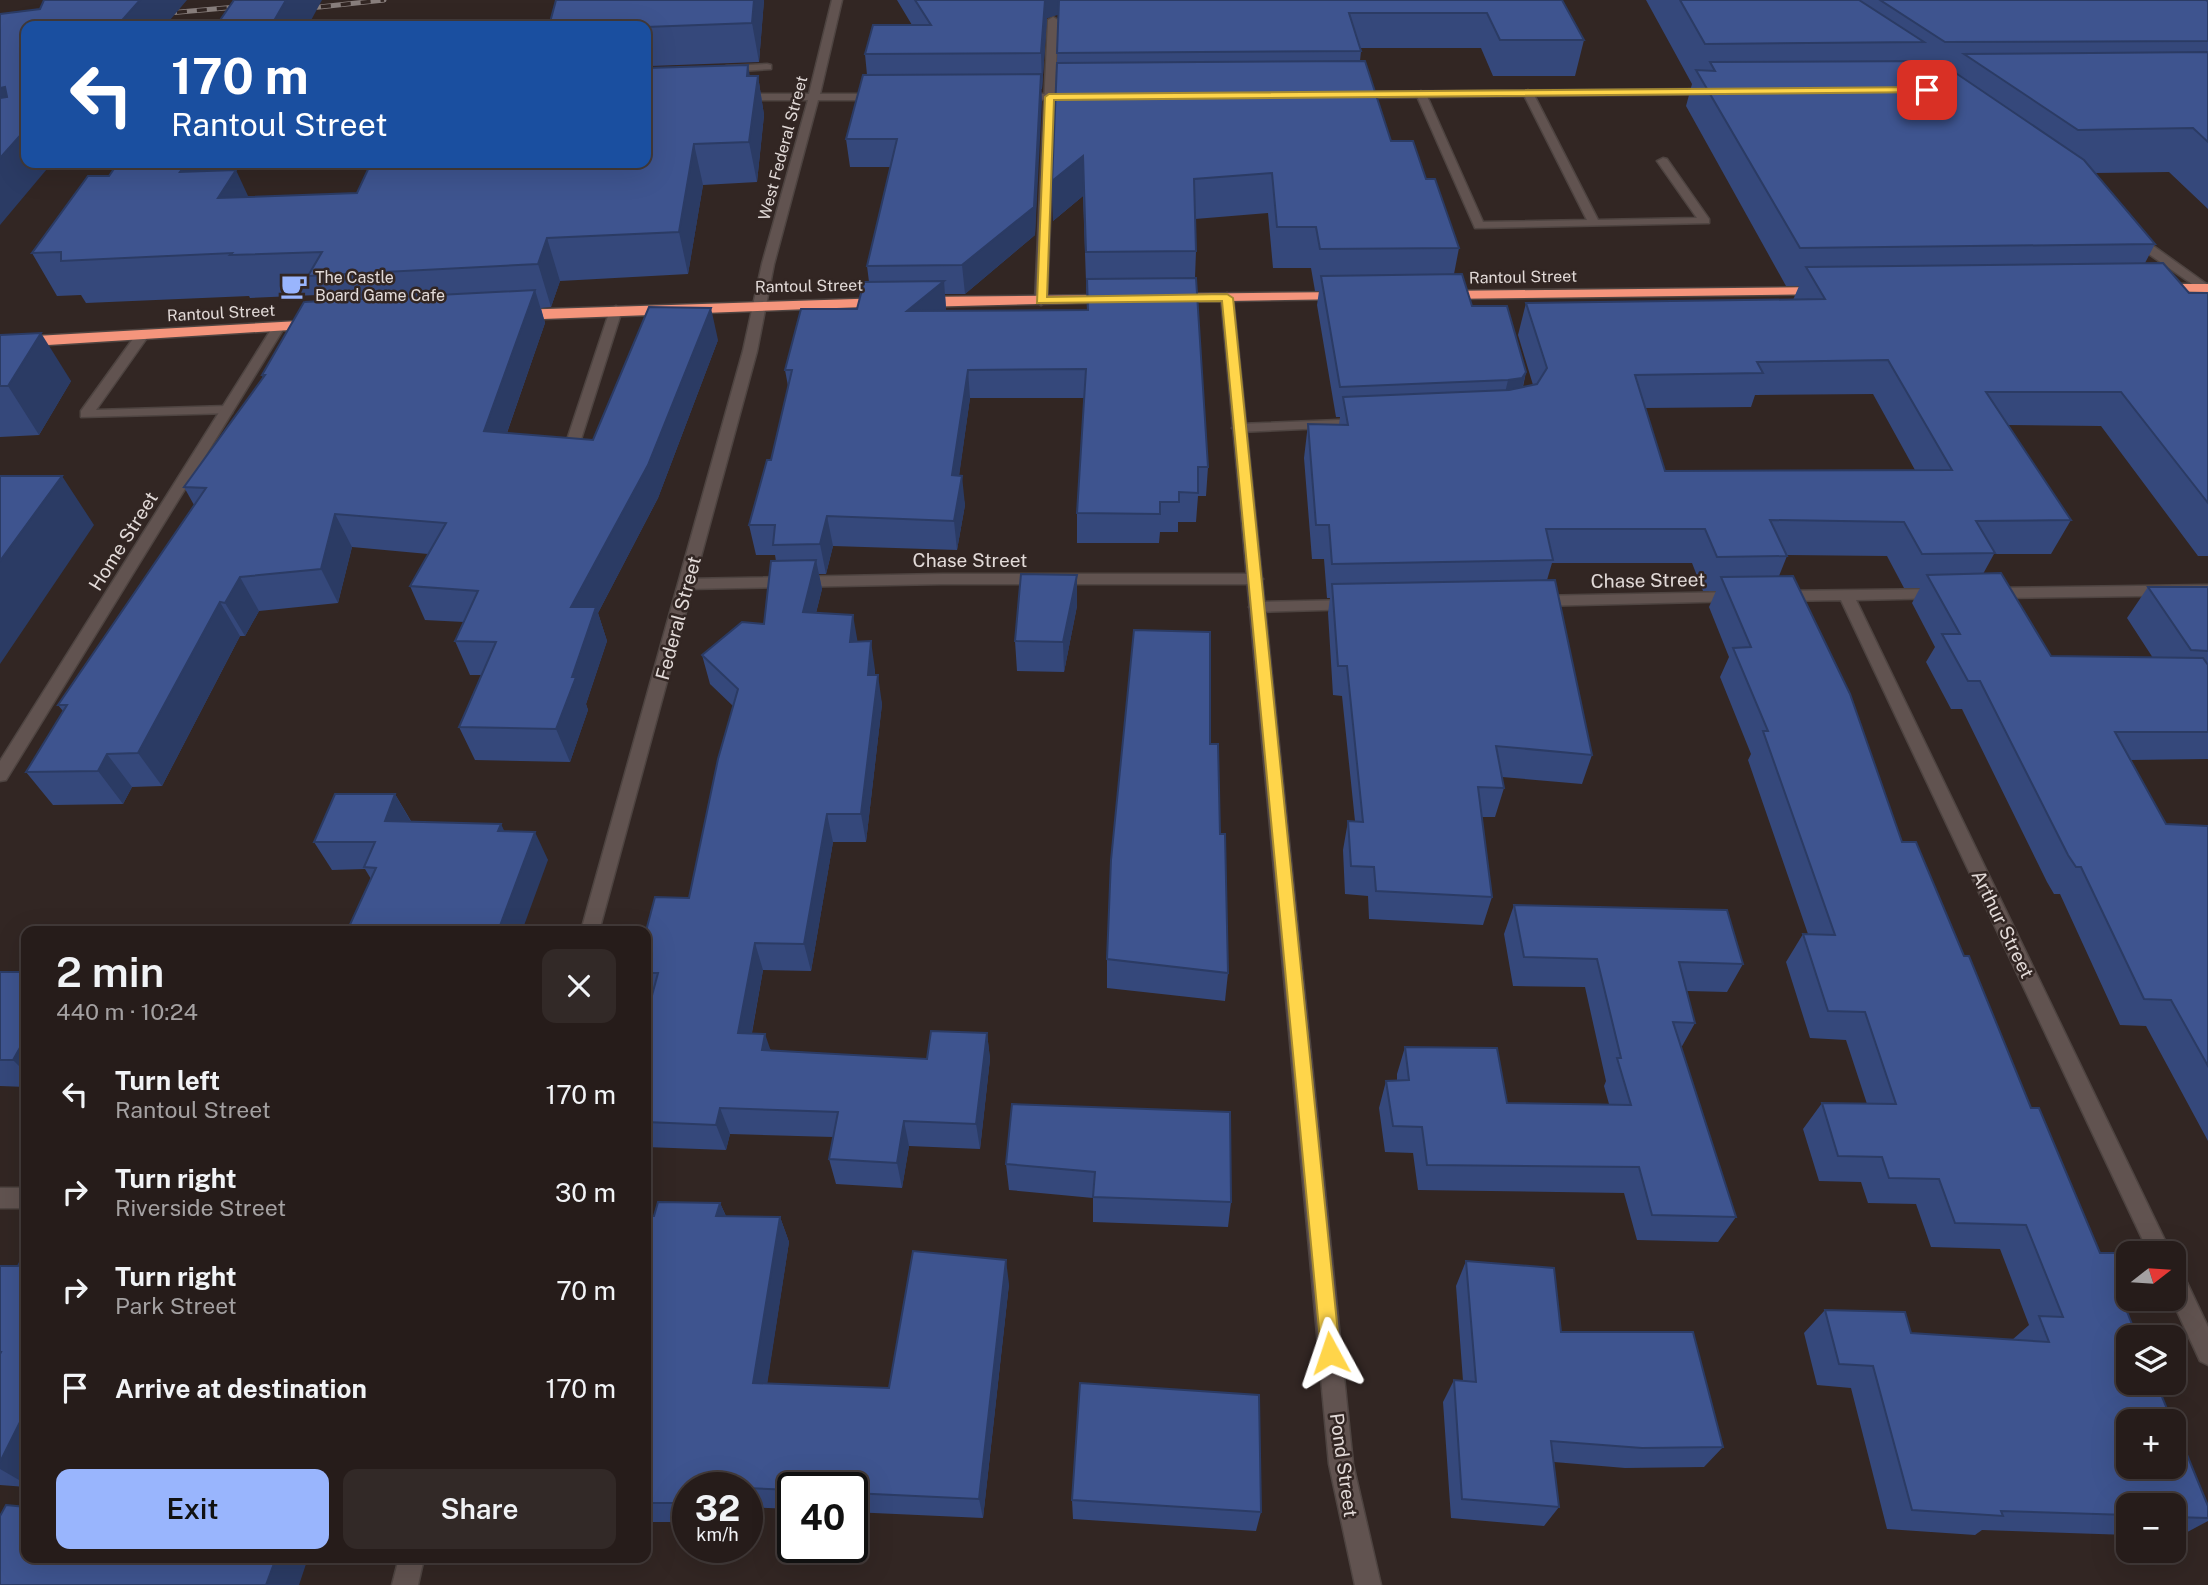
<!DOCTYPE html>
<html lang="en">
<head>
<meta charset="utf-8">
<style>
	body { margin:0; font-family:"Public Sans",sans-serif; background:#322927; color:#f1f3f6; height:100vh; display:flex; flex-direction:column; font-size:26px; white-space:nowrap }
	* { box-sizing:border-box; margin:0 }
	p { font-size:23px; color:#a4a1a2 }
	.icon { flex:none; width:38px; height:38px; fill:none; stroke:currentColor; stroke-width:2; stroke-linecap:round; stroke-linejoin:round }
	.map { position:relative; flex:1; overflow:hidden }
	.side { position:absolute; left:21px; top:926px; width:630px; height:637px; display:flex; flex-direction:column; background:#261c1a; border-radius:14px; box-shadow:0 7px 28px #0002,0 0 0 2px #423a39 }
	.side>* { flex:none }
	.guide { position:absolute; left:21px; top:21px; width:630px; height:147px; border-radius:14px; box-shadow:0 7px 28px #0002,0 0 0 2px #423a39; background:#1a4fa0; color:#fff; overflow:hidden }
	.needle { width:46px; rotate:73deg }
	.fabs { position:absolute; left:2116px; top:1241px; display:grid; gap:14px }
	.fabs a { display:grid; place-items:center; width:70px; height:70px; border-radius:14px; background:#261c1a; box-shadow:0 7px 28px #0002,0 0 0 2px #423a39; font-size:35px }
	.speed { position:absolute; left:672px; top:1472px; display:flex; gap:14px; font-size:35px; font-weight:700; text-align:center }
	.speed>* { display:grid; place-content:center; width:91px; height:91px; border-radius:50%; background:#261c1a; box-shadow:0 7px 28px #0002,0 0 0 2px #423a39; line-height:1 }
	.speed small { font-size:18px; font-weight:400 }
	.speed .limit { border:4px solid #111; border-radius:10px; background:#fff; color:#111 }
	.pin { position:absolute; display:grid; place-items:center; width:60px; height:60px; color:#fff; margin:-30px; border-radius:14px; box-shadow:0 4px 10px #0006 }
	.me { position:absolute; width:77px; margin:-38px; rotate:355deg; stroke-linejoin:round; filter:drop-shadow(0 0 5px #0008) }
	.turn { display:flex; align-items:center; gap:24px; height:147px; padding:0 35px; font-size:32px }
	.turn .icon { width:91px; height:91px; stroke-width:2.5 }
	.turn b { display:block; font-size:49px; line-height:60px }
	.round { display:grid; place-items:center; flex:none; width:74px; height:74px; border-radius:14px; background:#322927 }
	.headline { display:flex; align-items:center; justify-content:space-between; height:119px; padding:0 35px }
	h1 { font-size:42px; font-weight:600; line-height:52px }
	.button { display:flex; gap:14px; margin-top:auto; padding:14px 35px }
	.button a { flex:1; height:80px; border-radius:14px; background:#99b5fd; color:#111; font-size:28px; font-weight:600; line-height:80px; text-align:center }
	.button a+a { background:#322927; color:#f1f3f6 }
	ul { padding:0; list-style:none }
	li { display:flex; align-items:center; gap:21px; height:98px; padding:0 35px }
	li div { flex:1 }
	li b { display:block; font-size:26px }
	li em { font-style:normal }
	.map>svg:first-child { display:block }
</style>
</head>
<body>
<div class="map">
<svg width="2208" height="1585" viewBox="0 0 2208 1585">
	<rect width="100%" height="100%" fill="#322623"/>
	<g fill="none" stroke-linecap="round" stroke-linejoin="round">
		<defs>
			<path id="lane" d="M502,23H529L534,26H497Z
				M767,64L771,65V69L726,72L721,69L726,66Z
				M1528,90L1533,93L1598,220L1697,218L1657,161L1663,158L1667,159L1709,219V223L1475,228L1416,94L1421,91L1426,94L1483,222L1587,220L1523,93Z
				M616,306L622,310L576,455L574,458H564L562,455L610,310Z
				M143,331L149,335L96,410L227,406L232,407V413L81,417V411L138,332Z
				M1363,419L1370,423L1368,426L1239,432L1232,428L1239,424Z"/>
			<path id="street" d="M1053,17L1058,20L1047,301L1041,305L1035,301L1048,20Z
				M278,324L284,328L6,780L0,781V761L272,328Z
				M942,574H1255L1263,579L1255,584H942L687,589L679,584L687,579Z
				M2208,585V595L1992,598L1984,593L1992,588Z
				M1939,589L1947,594L1944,598L1856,600L2171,1253H2149L1841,600L1782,601L1774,596L1782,591Z
				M1736,592L1741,593L1744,597L1741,601L1537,606L1529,601L1537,596Z
				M1351,600L1359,605L1357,609L1257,612L1249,607L1257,602Z
				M0,1188H26V1208H0Z
				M2174,1269L2182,1272L2208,1327V1365L2200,1361L2171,1298H2174Z"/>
			<path id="secondary" d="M832,0H842L820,94H880L885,97L880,100H818L774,264L757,351L599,931H581L743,351L762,264L808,100H740L735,97L740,94H809Z
				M1713,89L1717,90V94L1353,98L1348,95L1353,92Z
				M1080,94L1084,95V99L1020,100L1015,97L1020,94Z
				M2130,235H2138L2208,285V295L2130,241Z
				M1227,293L1233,297L1353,1464L1381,1585H1355L1329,1464L1221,297Z
				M399,1558H424L418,1585H392Z"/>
			<path id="highway" d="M2158,284H2208V292L2153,291V285Z
				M1824,287L1829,288V294L1440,299L1433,295L1440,291Z
				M1345,292L1352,296L1350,299L1171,302L1164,298L1171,294Z
				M1114,295L1121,299L1119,302L919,307L911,302L919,297Z
				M886,298L894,303L891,306L516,320L508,315L516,310Z
				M317,320L325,325L322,328L0,348V338Z"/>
		</defs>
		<use href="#lane" stroke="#4e4441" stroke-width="3"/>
		<use href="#street" stroke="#4e4441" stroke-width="3"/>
		<use href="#secondary" stroke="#4e4441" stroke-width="3"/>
		<use href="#highway" stroke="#4e4441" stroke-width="3"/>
		<use href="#lane" fill="#615350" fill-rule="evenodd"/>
		<use href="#street" fill="#615350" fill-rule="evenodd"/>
		<use href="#secondary" fill="#615350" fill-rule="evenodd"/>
		<use href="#highway" fill="#f5957c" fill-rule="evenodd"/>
		<defs>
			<path id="rail" d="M301,9L384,0
				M157,14L248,6"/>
		</defs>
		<use href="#rail" stroke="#887e7c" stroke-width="5"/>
		<use href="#rail" stroke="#322623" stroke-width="3.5" stroke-dasharray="10" stroke-linecap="butt"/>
	</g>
	<path fill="#35487b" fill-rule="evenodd" d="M764,0L759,62L651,66L652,68L750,76H758L764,115L757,182L703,185L688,274L560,281L551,307L541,308L545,323L507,433L593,440L718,340L658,498L598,613L607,641L586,704L588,710L570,762L475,760L459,727L482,675H470L455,641L464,622L425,620L410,586L428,554L352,547L338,603L259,611L245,636H240L162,786L132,787L123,804L53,805L26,772L63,711L58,705L194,505L184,487L263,378L262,375L319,301L317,295L250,298L249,296L86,303L81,295L57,296L32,253L109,176L118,163H231L227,170L248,197L357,193L646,163V26Z
		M897,0H1562L1584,40L1575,76H1493L1481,48H1360L1361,51L1360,61L1391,141L1426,179L1459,248L1454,274L1472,306L1526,372L1523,387L1533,385L1518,335L1526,303L1793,300L1799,286H1786L1686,106L1692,84L1646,0H2208V209L2169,172L2095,173L2155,244L2145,263L2189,293H2208V556H2198L2101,426L2008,425L2071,520L2051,554H1994L1983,574L2051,656L2153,658L2127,618L2148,587H2208V759L2130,760L2166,824L2208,826V1141L2146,1026L2120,1025L2060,894H2054L2047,882L1962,709H1951L1926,662L1935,647L1912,603L1920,588H1904L1887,556L1787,555V556L1779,576L1902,842L1964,956L2031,1108L2100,1253L2137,1305L2127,1313L2208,1506V1521L2178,1537L2174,1536V1505H2128V1535L1982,1530L1975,1535L1887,1529L1851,1388L1817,1385L1804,1333L1825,1310L1911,1333L2012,1340L2029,1325L2000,1249L1931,1247L1916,1204L1868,1203L1861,1182L1819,1181L1803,1129L1822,1103L1867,1104L1846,1040L1810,1038L1786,962L1803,934H1808L1748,760L1751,754L1720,677L1729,657L1709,607L1716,591H1703L1692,563H1552L1547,580L1592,755L1582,784L1502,777L1504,788L1495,817H1482L1492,897L1483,925L1369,919L1368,896L1345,894L1343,850L1348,821H1355L1342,696L1333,695L1328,613L1330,598H1327L1324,559H1312L1304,458L1308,424L1339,425L1340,417H1336L1317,305L1319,291H1315L1311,268H1273L1268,213L1195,219L1196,251L1195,278L1208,467L1206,496H1198L1196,522H1178V532H1160L1159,543H1077V513L1084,398H970L959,475L965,505L957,550L833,546L826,574H819L822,589L816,613L858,642L875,670V675L882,704L866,842H833L811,971L763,970L752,1033L771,1050L927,1059L987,1033L990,1059L980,1149L909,1146L902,1188L836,1184L829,1159L833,1137L730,1134L726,1150L646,1147V1018L651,1000H646V973L689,898L733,706L710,684L702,655L764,624L776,561L775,555H756L749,525L771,460L788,386L785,370L857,309L869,282L867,266L890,167H850L846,139L867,75L865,54L912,25ZM1059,14L1052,181L1053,221L1083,196L1087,310L945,311L946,309L945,294H965L1035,235L1041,89H1042L1047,18ZM1873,394L1915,470L1665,471L1645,408L1751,407L1755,395Z
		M0,335L71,381L39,435L0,437Z
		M1077,575V606L1064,672L1017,671L1015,641Z
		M1210,744L1220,834L1228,973L1225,1001L1107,988V959Z
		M395,794L411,821L504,832L548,860L371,879L365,869L332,870L314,842Z
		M1514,905L1743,964L1727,992L1687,991L1695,1023L1681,1048L1736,1217L1718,1242L1637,1240L1624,1193L1418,1190L1413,1153L1385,1152L1379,1108L1386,1081H1397V1074L1405,1047L1507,1103L1609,1104L1604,1086L1606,1081L1585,987L1513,986L1504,934Z
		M0,972H26V1087L0,1086Z
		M1012,1104L1231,1202L1228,1227L1093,1222V1198L1009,1190L1006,1164Z
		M720,1203L726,1216L780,1217L789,1242L767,1383L889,1388L1009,1284L983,1518L852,1512V1488H793V1509L747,1507V1488H688V1522H646V1525V1216H654Z
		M26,1251V1487L0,1485V1266H18Z
		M1466,1261L1561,1332L1723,1447L1704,1467L1625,1468L1554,1462L1559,1507L1544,1526L1451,1518L1443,1402L1454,1380L1463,1381L1456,1286Z
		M1072,1500L1261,1512L1256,1531L1073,1519Z"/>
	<path fill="#2b3b64" d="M140,0H187L165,26H117Z
		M286,0H322L308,26H271Z
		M754,0H764L759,62L752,23Z
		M1045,0H1099V3L1047,18L1042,89L1041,53Z
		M646,41L654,78L646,98Z
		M748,65L754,100L758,76L764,115L757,182L749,142L747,76Z
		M1041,74L1042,101L1035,235L965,294L962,265Z
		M5,87L26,125L0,130V88Z
		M26,129V163H52L0,225V158Z
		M694,144L703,185L688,274L679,232Z
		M1083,156V196L1053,221L1052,181Z
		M187,163H231L200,213L180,172Z
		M236,170L255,211L218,198Z
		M547,238L560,281L551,307L538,264Z
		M944,281L946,309L910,339L907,311Z
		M535,290L545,323L496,464L484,431Z
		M711,308L718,340L658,498L598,613L607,641L586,704L588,710L570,762L556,729L572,677L571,607Z
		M41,333L71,381L39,435L8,386Z
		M968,370L970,398L955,505L952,475Z
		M1526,372L1519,401L1501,410L1508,380Z
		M62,476L94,525L0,664V561Z
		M962,476L965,505L957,550L954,521Z
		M335,514L352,547L338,603L321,569Z
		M827,516L833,546L826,574L820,544Z
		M816,560L822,589L809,641L803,612Z
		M1077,575V606L1064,672L1063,642Z
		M240,577L259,611L245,636L225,603Z
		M220,602L240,636L162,786L138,753Z
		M853,615L858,644L850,642Z
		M871,641L875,670L873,704L868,675Z
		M878,675L882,704L866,842L861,814Z
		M107,754L132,787L123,804L98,771Z
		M395,794L411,822L385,821Z
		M827,814L833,842L811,971L804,944Z
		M501,824L514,851L498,831Z
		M535,832L548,860L522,931H498Z
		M755,943L763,970L747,1059L738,1033Z
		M987,1033L990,1059L980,1149L976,1124Z
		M765,1034L774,1060L762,1050Z
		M26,1037V1073L13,1060Z
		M720,1108L730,1134L726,1150L716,1125Z
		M904,1121L909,1146L902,1188L897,1163Z
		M720,1203L731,1228L716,1216Z
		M780,1217L789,1242L764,1405L753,1383Z
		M1006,1260L1009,1284L983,1518L979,1499Z
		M26,1410V1484L0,1469V1462Z
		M276,1558H308L299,1585H266Z"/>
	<path fill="#3e548f" stroke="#2b3b64" stroke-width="2" fill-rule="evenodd" d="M44,0H140L117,26H26V129L0,158V98L7,97L5,87L0,88V14L40,9Z
		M234,0H286L271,26H216Z
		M556,0H754L752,23L646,27V26H549Z
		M915,0H1045L1041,53L865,54L873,25H931Z
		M1059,0H1562L1584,40H1500L1487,13H1349L1361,51L1057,53Z
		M1680,0H1859L1924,42L1705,44Z
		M1880,0H2206L2208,1V41L1945,42Z
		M2208,52V142L2193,128L2078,130L1964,54Z
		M1365,61L1391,141H1413L1426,179H1435L1459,248L1320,249L1316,227H1277L1272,173L1194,179L1196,251L1086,252L1083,156L1052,181L1057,63Z
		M1938,61L2084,160L2155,244L1800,248L1696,70L1715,71L1710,62Z
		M748,65L747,76H758L749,142L694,144L679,232L547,238L538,264L308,276L322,252L230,255L232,253L61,261V252L32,253L88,176H109L118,163H187L180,172L236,170L218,198L357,193L371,163H646V68Z
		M1041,74L1034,207L962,265L867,266L897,139H846L863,75Z
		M2163,263L2189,293H2208V503L2121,392H1986L2071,520L1976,521L1995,553L1922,554L1904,522L1770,520L1787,556L1717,557L1705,529H1546L1553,560L1332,564L1329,525H1316L1308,424L1348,425L1343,397L1509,390L1537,384L1547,368L1526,303L1825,299L1806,267ZM1888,360L1952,470L1665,471L1635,375L1763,373L1757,362Z
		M1462,274L1472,306H1507L1526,372L1522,378L1508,380L1340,387L1321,276Z
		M1196,278L1208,467H1198V493L1179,492V502H1160V514L1077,513L1086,369L968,370L952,475L962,476L954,521L827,516L820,544L773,545L775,525H749L767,460H771L792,370H785L801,309H857L864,282L944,281L907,311L1088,310L1087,279Z
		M535,290L484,431L593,440L649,307L711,308L648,465L571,607H596L572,677H576L556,729L459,727L496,642L455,641L478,591L410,586L446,523L335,514L321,569L240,577L225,603L220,602L138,753L107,754L98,771L26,772L67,705H58L206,488L184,487L265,375H262L304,302Z
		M41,333L8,386H0V335Z
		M0,476H62L0,561Z
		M816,560L803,612L853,615L850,642L871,641L868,675H878L861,814H827L804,944L755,943L738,1033L765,1034L762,1050L927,1059L931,1031L987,1033L976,1124L904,1121L897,1163L829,1159L838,1112L720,1108L716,1125L646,1122V1018L658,973H646V931L655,897L689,898L718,759L738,689L702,655L742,622L764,624L771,561Z
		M2001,573L2051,656L2203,658L2208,665V732H2115L2166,824L2208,826V1066L2171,1000L2144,999L2081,867H2076L2068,855L1980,681H1968L1942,634H1960L1927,575Z
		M1021,574L1077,575L1063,642L1015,641Z
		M1793,576L1850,694L1902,842H1916L1964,956H1969L2031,1108H2039L2100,1253H2116L2128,1282V1298H2135L2137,1305L2124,1304L2137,1337H2128V1382H2156L2172,1421H2128V1466H2174V1423L2208,1506V1518L2174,1517V1505H2128V1515L2001,1511L2003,1516L1912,1510L1873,1366L1839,1364L1825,1310L1905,1312L1911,1333L2049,1342L2039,1316L2063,1317L2026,1225L1955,1223L1939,1179L1889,1178L1882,1157L1838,1156L1822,1103L1896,1104L1865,1012L1828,1011L1803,934L1835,935L1763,731H1768L1733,648L1751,647L1721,577Z
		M1555,580L1592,755L1496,746L1504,788L1478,787L1492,897L1376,891L1374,867L1351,866L1348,821L1363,822L1347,666H1338L1332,584Z
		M2148,587H2208V651L2191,650Z
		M1134,630L1210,632V744H1218L1220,834H1225L1228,973L1107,959L1111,860Z
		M335,794H395L385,821L501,824L498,831L535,832L498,931H347L376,868L364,867L375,842H314Z
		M1514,905L1727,910L1743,964L1679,962L1695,1023L1673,1022L1736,1217L1652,1215L1639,1167L1427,1165L1422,1127L1393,1126L1386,1081L1409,1080L1405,1047L1497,1048L1507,1103L1631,1105L1617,1058H1621L1597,959L1524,957Z
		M0,972H26V1037L13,1060H0Z
		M1012,1104L1230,1112L1231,1202L1093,1197L1095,1172L1006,1164Z
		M658,1202L720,1203L716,1216L780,1217L753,1383L889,1388L913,1251L1006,1260L979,1499L852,1493V1488H793V1490L722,1487L688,1488V1503H646V1216H654Z
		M26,1251V1410L0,1462V1354L1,1352H0V1266H18Z
		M1466,1261L1554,1268L1561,1332H1693L1723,1447L1642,1448L1551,1441L1559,1507L1462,1499L1454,1380L1476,1382Z
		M1080,1383L1259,1395L1261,1512L1072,1500Z
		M6,1505L26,1507V1558H276L266,1585H0V1516Z"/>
	<path fill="#ffd54a" stroke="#a68a30" stroke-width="2" d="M1927,87L1931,92L1054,100L1047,297L1227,294L1233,298L1340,1353L1337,1361L1330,1364L1322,1361L1222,301L1037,303L1045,97L1049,94Z"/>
	<defs>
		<symbol id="cafe-bare" viewBox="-9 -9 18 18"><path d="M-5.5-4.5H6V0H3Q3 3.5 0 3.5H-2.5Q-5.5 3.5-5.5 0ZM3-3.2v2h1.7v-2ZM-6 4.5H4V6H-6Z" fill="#99b5fd" stroke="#322623" stroke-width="2.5" paint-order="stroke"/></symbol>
	</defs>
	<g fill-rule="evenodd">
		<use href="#cafe-bare" x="275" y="267" width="38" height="38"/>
	</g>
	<g text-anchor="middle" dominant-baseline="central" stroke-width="5" stroke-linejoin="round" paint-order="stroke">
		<g font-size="16" fill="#e2dad8" stroke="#322623">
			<text transform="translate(783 148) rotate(-75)">West Federal Street</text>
			<text transform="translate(1523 277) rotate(-1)">Rantoul Street</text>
			<text transform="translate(809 286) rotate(-1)">Rantoul Street</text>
			<text transform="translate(221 313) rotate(-3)">Rantoul Street</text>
		</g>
		<g font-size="16" fill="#e2dad8" stroke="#322623" text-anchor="start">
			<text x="315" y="277">The Castle<tspan x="315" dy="18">Board Game Cafe</tspan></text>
		</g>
		<g font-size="19" fill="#e2dad8" stroke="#322623">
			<text transform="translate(123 541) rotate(-58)">Home Street</text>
			<text x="970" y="560">Chase Street</text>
			<text transform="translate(1648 580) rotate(-1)">Chase Street</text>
			<text transform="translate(678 618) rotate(-75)">Federal Street</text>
			<text transform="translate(2003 924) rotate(64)">Arthur Street</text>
			<text transform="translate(1344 1465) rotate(82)">Pond Street</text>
		</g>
	</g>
</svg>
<div class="fabs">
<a><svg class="needle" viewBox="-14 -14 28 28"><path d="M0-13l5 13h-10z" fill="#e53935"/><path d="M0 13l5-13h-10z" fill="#a4a1a2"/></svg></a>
<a><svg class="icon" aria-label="layers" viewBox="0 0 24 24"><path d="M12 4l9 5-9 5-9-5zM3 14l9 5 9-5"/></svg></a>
<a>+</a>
<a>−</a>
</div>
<div class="speed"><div>32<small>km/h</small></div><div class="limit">40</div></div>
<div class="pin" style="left:1927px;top:90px;background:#d93025"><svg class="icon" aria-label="arrive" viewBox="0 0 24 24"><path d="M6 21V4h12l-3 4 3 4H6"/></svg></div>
<svg class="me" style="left:1330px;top:1353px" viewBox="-20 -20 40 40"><path d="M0-17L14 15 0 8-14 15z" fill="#ffd54a" stroke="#fff" stroke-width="4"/></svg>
<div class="guide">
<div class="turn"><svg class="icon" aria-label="left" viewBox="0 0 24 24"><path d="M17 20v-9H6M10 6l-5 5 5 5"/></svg><div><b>170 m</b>Rantoul Street</div></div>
</div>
<section class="side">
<div class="headline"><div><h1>2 min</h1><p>440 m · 10:24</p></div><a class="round"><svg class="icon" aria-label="close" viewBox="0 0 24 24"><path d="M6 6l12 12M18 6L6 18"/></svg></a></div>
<ul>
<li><svg class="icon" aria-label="left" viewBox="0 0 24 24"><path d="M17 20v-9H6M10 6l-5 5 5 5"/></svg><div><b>Turn left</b><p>Rantoul Street</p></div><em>170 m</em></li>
<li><svg class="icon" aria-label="right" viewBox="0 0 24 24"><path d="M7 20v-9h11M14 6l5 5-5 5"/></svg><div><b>Turn right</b><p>Riverside Street</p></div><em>30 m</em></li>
<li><svg class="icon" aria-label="right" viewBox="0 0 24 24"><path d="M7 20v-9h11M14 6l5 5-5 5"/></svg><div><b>Turn right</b><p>Park Street</p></div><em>70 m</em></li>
<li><svg class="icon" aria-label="arrive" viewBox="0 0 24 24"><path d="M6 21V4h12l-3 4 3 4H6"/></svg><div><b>Arrive at destination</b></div><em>170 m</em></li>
</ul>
<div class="button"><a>Exit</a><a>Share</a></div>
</section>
</div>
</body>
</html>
